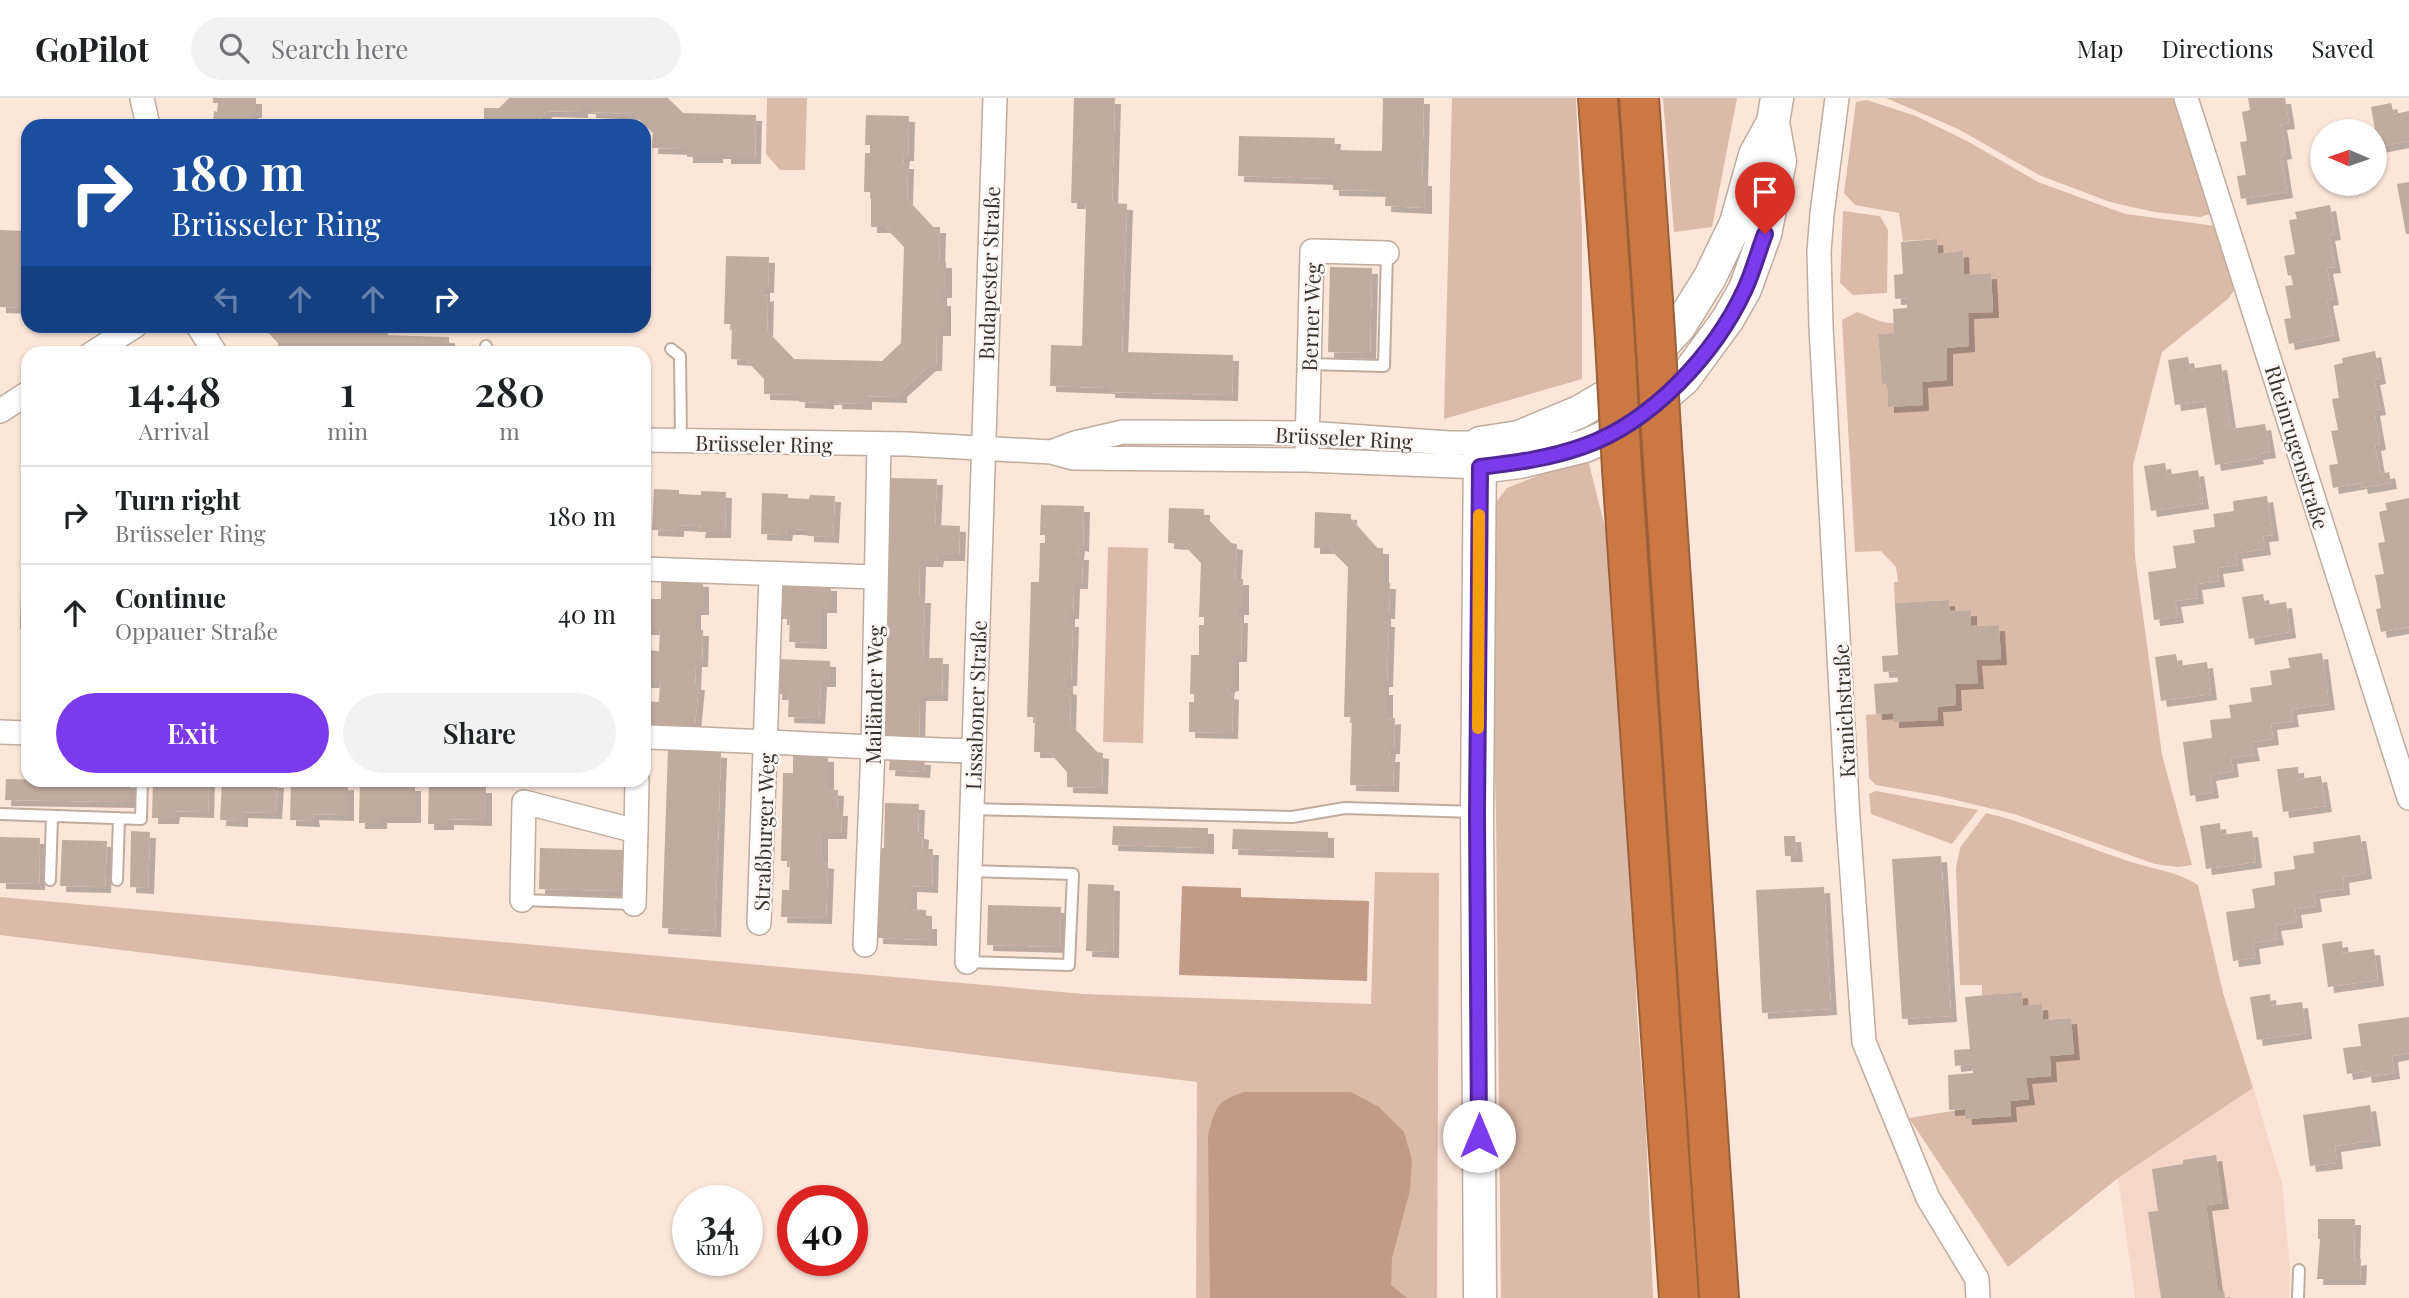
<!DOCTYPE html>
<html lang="en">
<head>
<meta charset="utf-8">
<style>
	body { margin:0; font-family:"Playfair Display",serif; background:#f2f2f2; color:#202124; height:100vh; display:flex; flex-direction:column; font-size:26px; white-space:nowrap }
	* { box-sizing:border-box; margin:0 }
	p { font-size:23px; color:#757577 }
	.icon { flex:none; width:38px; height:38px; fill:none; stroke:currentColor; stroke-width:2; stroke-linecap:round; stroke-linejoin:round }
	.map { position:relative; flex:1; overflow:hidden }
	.side { position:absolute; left:21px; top:248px; width:630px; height:441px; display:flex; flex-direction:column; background:#fff; border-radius:21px; box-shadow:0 2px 5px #0004 }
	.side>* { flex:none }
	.top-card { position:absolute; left:21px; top:21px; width:630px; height:214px; border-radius:21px; box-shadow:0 2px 5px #0004; background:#1a4fa0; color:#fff; overflow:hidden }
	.needle { width:46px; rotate:272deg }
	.fabs { position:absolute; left:2310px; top:21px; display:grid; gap:14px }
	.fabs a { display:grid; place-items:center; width:77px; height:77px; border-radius:50%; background:#fff; box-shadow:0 2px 5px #0004; font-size:35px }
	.speed { position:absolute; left:672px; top:1087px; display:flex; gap:14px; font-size:35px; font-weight:700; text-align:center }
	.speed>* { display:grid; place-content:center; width:91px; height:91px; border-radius:50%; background:#fff; box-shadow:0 2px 5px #0004; line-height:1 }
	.speed small { font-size:18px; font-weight:400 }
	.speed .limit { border:10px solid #d22; background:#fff; color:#111 }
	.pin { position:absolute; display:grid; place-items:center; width:60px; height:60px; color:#fff; margin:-72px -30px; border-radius:50% 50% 50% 0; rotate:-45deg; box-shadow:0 0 7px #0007 }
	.pin .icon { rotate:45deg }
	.me { position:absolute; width:77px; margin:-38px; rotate:0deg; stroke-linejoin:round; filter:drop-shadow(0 0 5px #0008) }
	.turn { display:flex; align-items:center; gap:24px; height:147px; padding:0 35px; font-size:32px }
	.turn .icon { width:91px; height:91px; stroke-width:2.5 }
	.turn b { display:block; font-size:49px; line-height:60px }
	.lanes { display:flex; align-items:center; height:66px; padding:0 35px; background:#0003; justify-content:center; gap:35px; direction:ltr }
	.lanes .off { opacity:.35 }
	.eta { display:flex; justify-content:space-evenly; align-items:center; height:119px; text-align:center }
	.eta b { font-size:42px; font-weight:600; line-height:49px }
	.action { display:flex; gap:14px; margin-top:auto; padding:14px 35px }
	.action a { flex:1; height:80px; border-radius:42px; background:#7c3aed; color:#fff; font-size:28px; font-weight:600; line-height:80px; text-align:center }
	.action a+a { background:#f2f2f2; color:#202124 }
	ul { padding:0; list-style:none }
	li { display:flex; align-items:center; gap:21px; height:98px; padding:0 35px; border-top:2px solid #e0e0e0 }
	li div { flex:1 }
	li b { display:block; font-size:26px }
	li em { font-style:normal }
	header { display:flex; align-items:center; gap:42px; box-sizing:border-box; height:98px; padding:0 35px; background:#fff; border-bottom:2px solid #e0e0e0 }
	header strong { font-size:33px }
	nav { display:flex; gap:38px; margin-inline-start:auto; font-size:24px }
	.search { width:490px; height:63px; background:#f2f2f2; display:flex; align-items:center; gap:18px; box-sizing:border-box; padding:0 24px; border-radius:38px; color:#757577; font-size:26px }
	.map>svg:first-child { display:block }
</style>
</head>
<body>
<header>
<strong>GoPilot</strong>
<div class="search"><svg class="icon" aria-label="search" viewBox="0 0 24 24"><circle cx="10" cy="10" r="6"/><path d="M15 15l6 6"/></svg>Search here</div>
<nav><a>Map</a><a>Directions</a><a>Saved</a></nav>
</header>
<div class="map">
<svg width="2409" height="1200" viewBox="0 0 2409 1200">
	<defs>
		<filter id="shadow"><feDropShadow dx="6" dy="6" stdDeviation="0" flood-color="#0004"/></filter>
	</defs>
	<rect width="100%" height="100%" fill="#fce6da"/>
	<path fill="#f4d7c7" d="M2253,990L2282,1085L2290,1170L2289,1200H2135L2118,1080Z"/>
	<path fill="#dbbaa7" d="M767,0H807L805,72H780L766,56Z
		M1452,0H1576L1582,133V281L1444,321Z
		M1663,0H1737L1712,129L1674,134Z
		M1886,0H2174L2210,116L2200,119L2154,114L2110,104L2039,77L1958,31Z
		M1867,2L1916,18L1969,44L2038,84L2106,109L2126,116L2216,128L2235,191L2228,201L2162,254L2133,367L2135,459L2162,657L2192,767L2178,769L2155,766L2014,716L1939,698L1876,687L1869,680L1866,617L1893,615L1956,607L1955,586L1977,585L1976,562L2001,561L1999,527L1971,528L1970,512L1950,513L1949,502L1895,505L1894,484H1898L1896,469L1881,453L1855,454L1842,222L1857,214C1869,218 1882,226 1894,225V235L1878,236L1882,285H1888V308L1922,284L1947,282V250L1968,248V215L1993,213L1991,175L1964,177L1963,154L1938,156L1937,141L1903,143L1899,115L1855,107L1844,95L1856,4Z
		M1843,113L1880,118L1888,132L1887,195L1853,197L1840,185Z
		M1587,358L1605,429L1628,688L1637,916L1646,1031L1653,1200H1501L1496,716L1487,416L1507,390Z
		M1108,449L1148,450L1143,645L1103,644Z
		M1876,693L1978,712L1952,746L1871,716L1869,696Z
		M1986,715C2036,727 2082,748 2131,764C2153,771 2179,774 2198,787L2223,895L2253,990L2118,1080L2008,1169L1909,1020L1965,1011L1967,1021L2011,1018L2010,1003L2029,1001L2026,980L2051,978L2050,958L2074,956L2070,920L2043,922L2042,907L2023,908L2022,894L1982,898V887H1960L1956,770L1960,750Z
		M1375,774L1439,775L1437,1200H1196L1197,984L0,837V799L1084,896L1371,906Z"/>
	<path fill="#c19b86" d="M1182,788L1241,790V799L1369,803L1367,883L1179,877Z
		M1244,994H1351L1379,1009L1404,1034L1412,1062L1410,1092L1392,1160L1391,1187L1407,1200H1210L1208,1038C1215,1010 1216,1003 1244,994Z"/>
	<path fill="#c0aba0" filter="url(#shadow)" d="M213,0H256V14H252V22L256,23V28H213L214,13L217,14L218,5H213Z
		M509,0H668L683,15L756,17L755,60H725V55H717V59H687V51L652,50L653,35L634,16L590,14V10H582V14L547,13L531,28H484V10H499Z
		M1074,0H1115L1112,105L1127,106L1122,254L1233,257L1232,297L1109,294V290L1050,288L1051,247L1082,248L1086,105H1071Z
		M1383,0H1424L1422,82H1426V110L1385,108L1386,93L1333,92V81L1238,78L1239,38L1335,40L1334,52L1382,53Z
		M2248,0H2285L2289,25L2281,26L2286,55L2281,56L2287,94L2241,101L2237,78L2246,77L2240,44L2247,43L2242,14L2250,12Z
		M2391,5L2394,16L2409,13V43L2378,49L2371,9Z
		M866,17L909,18L908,57H904L903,65H908L907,101L933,129H940L939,164H946V194H941V202H945V232H937L936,267H930L901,293V299L866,298V306L836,305V301H828V305L799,304V297L764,296V281L746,262L731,261L732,226H724L726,158L769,159L768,189H764V198L768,197L767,233L794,261L882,263L901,245L904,149L885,129H871V94H864L865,55H870V47H865Z
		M2409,84V136H2406L2397,86Z
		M2330,107L2335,136L2329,137L2335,169L2327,170L2333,201L2327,202L2334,237L2289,246L2284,221L2291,220L2285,188L2293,187L2291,177L2288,178L2284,158L2295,156L2289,122L2297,121L2295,114Z
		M0,132L26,133L24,210L0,209Z
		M1937,141L1938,156L1963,153L1964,177L1991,175L1993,214L1968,215L1969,248L1947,250V282L1922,284L1923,307L1888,309V285L1882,286L1878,236L1894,235L1893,211L1907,210V200L1895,201L1894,177L1903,176L1901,144Z
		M1330,169L1372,170L1370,255L1328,254Z
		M262,228H382V237L449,239V256H278V245Z
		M2375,253L2380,280L2374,281L2380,311L2374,312L2380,346L2375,347L2380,376L2389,374L2391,385L2362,390L2361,385L2333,390L2329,367L2338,366L2331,333L2338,332L2332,301L2339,300L2334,267L2343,265L2342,260Z
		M2188,259L2190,271L2221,266L2231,331L2265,326L2270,354L2257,356L2258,360L2215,367L2205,303L2175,307L2168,262Z
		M2165,365L2167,377L2198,372L2203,405L2151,413L2144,368Z
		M888,380L937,381L935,427L960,428L959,457H938L937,463H920L919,499H925L923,560H943L942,597H920L919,640L881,639Z
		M654,391L679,392V396L701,397V393L726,394L725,434H699L700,428L678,427V433L652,432Z
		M762,395L788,396V400L809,401L810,397L835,398L833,439L808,438V432L797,431H787L786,437L761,436Z
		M2267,398L2273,437L2263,438L2265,451L2236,455L2238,467L2217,470L2219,483L2196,486L2198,500L2175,503L2178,519L2154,522L2148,474L2176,470L2173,448L2195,445L2193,432L2215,429L2213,416L2234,413L2233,403Z
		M2409,400V529L2381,534L2376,511L2381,510L2375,477L2384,476L2378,445L2385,444L2379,414L2387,412L2385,405Z
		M1041,407L1084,408L1083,448L1079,447L1078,456H1083L1082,485H1074L1073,515H1069V523H1073L1072,553L1071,582H1067V590L1071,591L1070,626L1097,654L1103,655L1102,690L1067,689V674L1049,654H1034L1035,619H1027L1031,484H1039L1040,445H1045V437H1040Z
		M1169,410L1204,411V417L1231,445L1237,446L1235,481H1243V511H1238V519H1242L1241,558H1233V587L1229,588L1228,595L1233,596L1232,635L1189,634V604H1194V596H1190L1191,557H1199V527H1204V519H1199L1201,465L1183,446L1168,445Z
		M1315,414L1351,416V421L1377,450H1383V485H1390L1389,515H1385V523H1389L1387,583H1383V591H1387V621L1395,620L1394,650H1390L1389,658H1394L1393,688L1350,687L1352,619H1344L1348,469L1329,450H1314Z
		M22,454H28V531H20Z
		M661,482L703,483V511H695V532H703L702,563H696L695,586H699L694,635L644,633V603L659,604L660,584H644V552L659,553L660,531H645L646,501H661Z
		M781,486L831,487V509H821V545L789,544L790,521H781Z
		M2263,496L2265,507L2286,504L2290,534L2249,541L2242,499Z
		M1949,502L1950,513L1971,512V528L1999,527L2001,561L1976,562L1978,585L1955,586L1956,607L1937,608L1938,622L1893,624V615L1876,616L1874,586L1898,584L1897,573L1883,574L1882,558L1898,557L1895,505Z
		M2322,555L2329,606L2291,611L2293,623L2271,626L2273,641L2251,644L2254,657L2231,660L2233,673L2210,677L2213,694L2190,698L2183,644L2212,640L2210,622L2231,620L2229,607L2252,604L2250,590L2272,587L2270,573L2290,570L2288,560Z
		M2176,556L2178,568L2207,564L2211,596L2161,603L2155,559Z
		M777,561L830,563V583H821L819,620L788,619L789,596H776Z
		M668,651L721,654L715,833L662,830Z
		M793,657L828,658V691L838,692L837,712H842L841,735H822V764L828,765L826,820L781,819L782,792H789L790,763H781L783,675H793Z
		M890,660L925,661L924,674L889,672Z
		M2298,669L2299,681L2321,678L2326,708L2283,714L2277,671Z
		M6,681L131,684V704L5,702Z
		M153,682H209L208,714L174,713L173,720H152Z
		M222,682L278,684L276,715L242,714V723L220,722Z
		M291,682H325V686H348V717L313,716L314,723L290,722Z
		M360,682H396V687H415V719H381V725H359Z
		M429,682H465V689H486V722L448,721V726H428Z
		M885,705L919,706L918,735L923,736L922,751H933L932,789L911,788V811L926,812V825H931V842L877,840L879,750H884Z
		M2220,725L2221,737L2252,733L2256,764L2206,771L2200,728Z
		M1113,728L1208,730V750L1112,747Z
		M1233,731L1328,734V754L1232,751Z
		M131,733L150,734L148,790L130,789Z
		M2360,737L2366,775L2343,779L2344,791L2314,795L2316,808L2295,811L2297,824L2275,827L2278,841L2253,845L2255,860L2233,863L2226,814L2255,810L2252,791L2275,787L2274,774L2295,771L2293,758L2314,755L2313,744Z
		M1784,738H1795L1797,758H1785Z
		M0,739L40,740L39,786L0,785Z
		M62,742L107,743L105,789L60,788Z
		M540,750L624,752L623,793L539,791Z
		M1941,758L1951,918L1902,921L1892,761Z
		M1088,786L1114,787L1113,854L1086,853Z
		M1824,789L1831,911L1762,915L1756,792Z
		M988,807L1061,809L1060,849L987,847Z
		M2342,843L2343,855L2374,851L2378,882L2328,889L2322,846Z
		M2022,894L2023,908L2042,906L2043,922L2071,920L2074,956L2050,958L2051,978L2026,980L2029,1001L2010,1003L2011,1018L1966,1021L1965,1011L1949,1012L1948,977L1973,975L1972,966L1955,968L1954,952L1970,951L1965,899Z
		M2270,896L2271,908L2302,904L2306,935L2257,942L2250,899Z
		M2409,919V955L2392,958L2394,975L2366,979L2365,973L2347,976L2343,950L2361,948L2358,926Z
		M2370,1007L2375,1042L2335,1048L2337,1065L2310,1068L2303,1017Z
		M2216,1057L2223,1105L2206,1107L2218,1194L2224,1193L2225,1200H2161L2148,1114L2158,1113L2152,1071L2183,1066V1062Z
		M2318,1121H2355L2354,1162L2361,1161L2360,1181H2317L2320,1141H2318Z"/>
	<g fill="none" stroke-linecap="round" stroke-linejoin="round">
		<defs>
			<path id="lane" d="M671,251L680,258L681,344
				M486,256V248
				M1309,266L1384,268L1387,155
				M972,711L1292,719L1345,710L1476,714
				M0,716L141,721L142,682
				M50,782L52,718
				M117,782L119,720
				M522,802L634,806
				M967,864L1069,867L1073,776L971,773
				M2298,1200L2299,1172"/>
			<path id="street" d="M142,0L148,28
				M1837,0L1822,116L1819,154L1821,229L1848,721L1864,944L1928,1100L1977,1181L1978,1200
				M2186,0L2409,700
				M198,228L216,256
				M91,256L135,228
				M0,313L28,295
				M644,342L907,346L1051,354L1073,360L1306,362L1480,369
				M1307,348L1312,153L1387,155
				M1051,354L1075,345L1123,334L1307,335L1449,345H1480
				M644,471L875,479
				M0,634L28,635
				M644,639C754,642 864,650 973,653
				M636,733L637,682
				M522,802L524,704L636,733L634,806
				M759,825L771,477
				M865,847L873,650L879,346
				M967,864L995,0"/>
			<path id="secondary" d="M1480,369L1520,364L1585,348L1629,328L1684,281L1728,221L1745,191L1765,136L1780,63L1773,24L1777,0
				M1480,1200L1477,714L1480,345L1519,339L1579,314L1627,286L1679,229L1710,179L1736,125L1755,57L1773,24"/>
			<path id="highway" d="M1598,0L1615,243
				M1639,0L1653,203
				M1662,348L1719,1200
				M1622,371L1679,1200"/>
		</defs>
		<use href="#lane" stroke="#c0ab9f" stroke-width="14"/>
		<use href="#street" stroke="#c0ab9f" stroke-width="26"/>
		<use href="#secondary" stroke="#c0ab9f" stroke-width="35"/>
		<use href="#highway" stroke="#99603b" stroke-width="42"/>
		<use href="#lane" stroke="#fff" stroke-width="10"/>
		<use href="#street" stroke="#fff" stroke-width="23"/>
		<use href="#secondary" stroke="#fff" stroke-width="32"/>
		<use href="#highway" stroke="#cc7842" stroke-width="38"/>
		<defs>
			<path id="highway-bridge" d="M1653,203L1662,348
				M1615,243L1622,371"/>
		</defs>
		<use href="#highway-bridge" stroke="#99603b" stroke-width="42" stroke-linecap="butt"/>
		<use href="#highway-bridge" stroke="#cc7842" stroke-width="38"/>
	</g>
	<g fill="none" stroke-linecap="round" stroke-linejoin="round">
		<defs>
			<path id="route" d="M1479,1038L1477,715L1480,369C1515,365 1551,360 1584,348C1652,324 1715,256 1745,191C1753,174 1758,154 1765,136"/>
		</defs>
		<use href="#route" stroke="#51269a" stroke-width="18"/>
		<use href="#route" stroke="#7c3aed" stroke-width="12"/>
		<path stroke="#f59e0b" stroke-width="12" d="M1478,630L1479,417"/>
	</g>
	<g text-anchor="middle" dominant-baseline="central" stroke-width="5" stroke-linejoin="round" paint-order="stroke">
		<g font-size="21" fill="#3a322d" stroke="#fcf7f5">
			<text transform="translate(988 175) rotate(-88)">Budapester Straße</text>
			<text transform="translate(1310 219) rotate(-88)">Berner Weg</text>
			<text transform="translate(1344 339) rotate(3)">Brüsseler Ring</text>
			<text transform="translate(764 345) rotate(1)">Brüsseler Ring</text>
			<text transform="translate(2298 349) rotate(73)">Rheinrugenstraße</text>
			<text transform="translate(873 597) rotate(-89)">Mailänder Weg</text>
			<text transform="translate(975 607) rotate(-88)">Lissaboner Straße</text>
			<text transform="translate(1843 613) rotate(-93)">Kranichstraße</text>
			<text transform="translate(763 734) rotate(-88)">Straßburger Weg</text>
		</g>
	</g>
</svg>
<div class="fabs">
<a><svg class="needle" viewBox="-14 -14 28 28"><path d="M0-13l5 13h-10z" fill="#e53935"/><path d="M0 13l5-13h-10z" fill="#757577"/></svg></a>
</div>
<div class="speed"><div>34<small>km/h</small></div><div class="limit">40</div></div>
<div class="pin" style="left:1765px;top:136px;background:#d93025"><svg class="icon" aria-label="arrive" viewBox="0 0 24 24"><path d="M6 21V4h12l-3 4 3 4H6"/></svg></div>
<svg class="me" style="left:1479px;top:1038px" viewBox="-20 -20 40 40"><circle r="19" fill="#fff"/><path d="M0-13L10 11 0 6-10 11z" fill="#7c3aed"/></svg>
<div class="top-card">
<div class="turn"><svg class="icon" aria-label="right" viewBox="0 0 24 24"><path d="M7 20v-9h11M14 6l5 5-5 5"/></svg><div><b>180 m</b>Brüsseler Ring</div></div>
<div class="lanes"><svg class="icon off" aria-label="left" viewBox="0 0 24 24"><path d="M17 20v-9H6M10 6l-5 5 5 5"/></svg><svg class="icon off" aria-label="ahead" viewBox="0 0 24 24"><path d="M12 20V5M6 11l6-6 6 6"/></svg><svg class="icon off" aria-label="ahead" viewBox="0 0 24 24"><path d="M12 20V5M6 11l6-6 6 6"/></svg><svg class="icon" aria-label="right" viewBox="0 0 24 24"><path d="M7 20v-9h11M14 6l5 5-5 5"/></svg></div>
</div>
<section class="side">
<div class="eta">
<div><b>14:48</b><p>Arrival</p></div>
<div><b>1</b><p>min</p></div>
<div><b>280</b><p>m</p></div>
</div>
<ul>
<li><svg class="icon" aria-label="right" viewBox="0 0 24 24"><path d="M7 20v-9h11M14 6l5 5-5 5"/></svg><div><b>Turn right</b><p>Brüsseler Ring</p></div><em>180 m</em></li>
<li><svg class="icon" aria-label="ahead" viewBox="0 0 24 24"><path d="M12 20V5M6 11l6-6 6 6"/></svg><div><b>Continue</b><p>Oppauer Straße</p></div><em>40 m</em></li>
</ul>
<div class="action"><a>Exit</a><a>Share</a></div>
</section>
</div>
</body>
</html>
